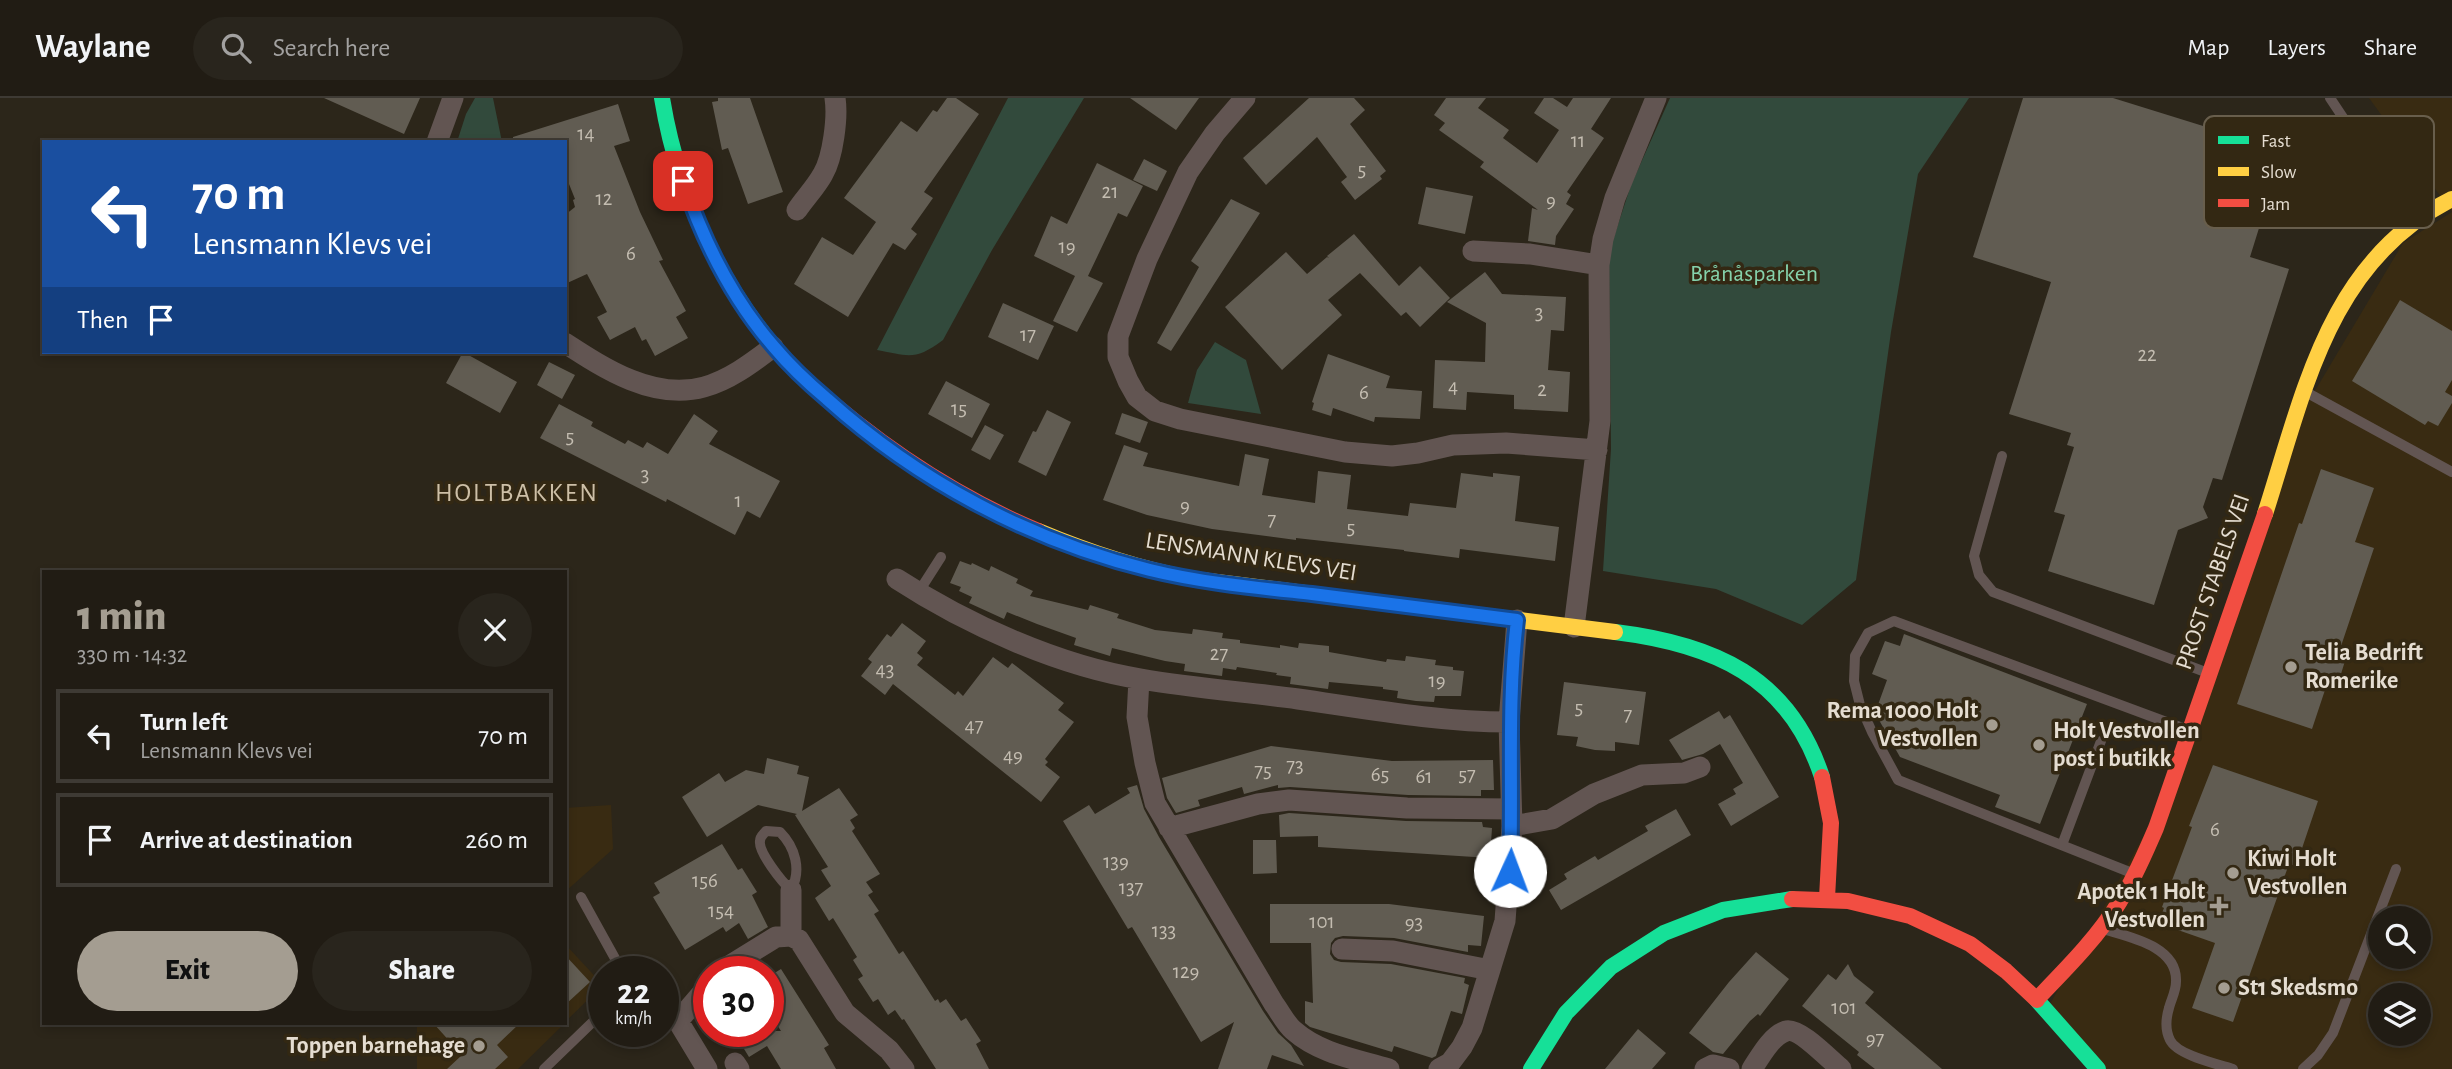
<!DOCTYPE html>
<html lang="en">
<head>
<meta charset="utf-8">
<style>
	body { margin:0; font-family:"Alegreya Sans",sans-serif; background:#29251d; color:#f1f3f6; height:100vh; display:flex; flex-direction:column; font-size:26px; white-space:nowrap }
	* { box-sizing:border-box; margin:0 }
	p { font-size:23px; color:#a2a1a0 }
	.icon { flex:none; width:38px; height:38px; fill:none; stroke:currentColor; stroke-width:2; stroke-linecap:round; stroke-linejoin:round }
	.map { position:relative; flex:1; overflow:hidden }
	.panel { position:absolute; left:42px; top:472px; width:525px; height:455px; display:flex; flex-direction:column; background:#211c14; border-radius:0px; box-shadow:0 4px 10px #0003,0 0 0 2px #3e3a34 }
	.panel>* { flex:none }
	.hud { position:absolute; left:42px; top:42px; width:525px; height:214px; border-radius:0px; box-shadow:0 4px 10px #0003,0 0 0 2px #3e3a34; background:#1a4fa0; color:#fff; overflow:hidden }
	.buttons { position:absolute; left:2368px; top:808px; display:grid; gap:14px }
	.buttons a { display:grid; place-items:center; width:63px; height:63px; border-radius:50%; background:#211c14; box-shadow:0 4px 10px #0003,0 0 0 2px #3e3a34; font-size:35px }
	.speed { position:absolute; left:588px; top:858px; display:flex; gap:14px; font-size:35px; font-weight:700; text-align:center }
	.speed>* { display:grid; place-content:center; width:91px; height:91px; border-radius:50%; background:#211c14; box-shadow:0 4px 10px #0003,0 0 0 2px #3e3a34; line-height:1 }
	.speed small { font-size:18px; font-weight:400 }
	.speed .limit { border:10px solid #d22; background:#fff; color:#111 }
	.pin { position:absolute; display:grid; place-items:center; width:60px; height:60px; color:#fff; margin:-30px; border-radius:14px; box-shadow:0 4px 10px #0006 }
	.me { position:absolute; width:77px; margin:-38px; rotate:2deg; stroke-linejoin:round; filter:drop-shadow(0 0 5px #0008) }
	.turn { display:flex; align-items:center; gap:24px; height:147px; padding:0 35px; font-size:32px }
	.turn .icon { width:91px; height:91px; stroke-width:2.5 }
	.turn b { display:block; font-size:49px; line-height:60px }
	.then { display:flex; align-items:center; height:66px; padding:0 35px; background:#0003; gap:14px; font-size:26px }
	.round { display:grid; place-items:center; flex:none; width:74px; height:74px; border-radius:37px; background:#29251d }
	.summary { display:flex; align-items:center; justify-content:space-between; height:119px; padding:0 35px }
	h1 { font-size:42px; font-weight:800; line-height:52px; color:#a49d91 }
	.cta { display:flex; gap:14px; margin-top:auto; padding:14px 35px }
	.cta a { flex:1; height:80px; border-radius:42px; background:#a49d91; color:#111; font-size:28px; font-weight:800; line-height:80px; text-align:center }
	.cta a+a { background:#29251d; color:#f1f3f6 }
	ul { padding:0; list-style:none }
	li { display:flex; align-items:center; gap:21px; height:94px; margin:0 14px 10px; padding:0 21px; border:4px solid #3e3a34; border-radius:0px }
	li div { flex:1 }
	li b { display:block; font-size:26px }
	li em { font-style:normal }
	header { display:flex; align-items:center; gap:42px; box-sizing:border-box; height:98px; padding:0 35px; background:#211c14; border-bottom:2px solid #3e3a34 }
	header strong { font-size:33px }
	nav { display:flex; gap:38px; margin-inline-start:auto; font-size:24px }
	.search { width:490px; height:63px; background:#29251d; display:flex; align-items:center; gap:18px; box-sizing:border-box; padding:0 24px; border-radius:38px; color:#a2a1a0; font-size:26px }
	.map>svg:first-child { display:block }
</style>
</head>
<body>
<header>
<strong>Waylane</strong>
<div class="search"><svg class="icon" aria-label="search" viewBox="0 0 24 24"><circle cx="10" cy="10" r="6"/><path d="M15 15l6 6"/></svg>Search here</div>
<nav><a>Map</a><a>Layers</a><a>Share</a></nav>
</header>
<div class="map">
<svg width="2452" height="971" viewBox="0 0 2452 971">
	<rect width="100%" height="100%" fill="#2c261a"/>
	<path fill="#392b12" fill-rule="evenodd" d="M2369,0H2452V971H2097L2045,915L2153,721L2288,338L2403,145L2452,114ZM2380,821H2418V859H2380ZM2380,898H2418V936H2380Z
		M611,707L613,751L565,794V710Z
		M565,846L603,887L565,924Z
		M417,926H564L518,971H417Z"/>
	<path fill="#324a3c" d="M475,0H493L502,44H457L466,16Z
		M1008,0H1084L992,152L943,242C915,263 909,258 877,252Z
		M1670,0H1969L1918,76L1891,234L1856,482L1802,527L1716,491L1603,473L1611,351L1609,154L1631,87Z
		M1215,244L1246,262L1261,316L1188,305L1197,272Z"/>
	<path fill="#615c52" d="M324,0H420L404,36Z
		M718,0H750L783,94L748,106L728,50L722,52L712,4L718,3Z
		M947,0H956L979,16L924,94L933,100L911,131L917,136L905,152L893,145L848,219L794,186L822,139L853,157L876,124L844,100L901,23L917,34L933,12L937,14Z
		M1130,0H1199L1176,32Z
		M1309,0H1354L1365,12L1350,26L1386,73L1380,78L1382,81L1355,102L1341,84L1347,79L1317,39L1266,87L1243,60Z
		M1446,0H1486L1478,10L1509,32L1503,40L1537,65L1559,32L1534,15L1544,0H1553L1567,9L1573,0H1611L1591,31L1604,40L1567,94L1571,97L1566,106L1574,111L1556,138L1555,147L1528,143L1532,110L1538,112L1480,69L1484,64L1439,32L1445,25L1434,17Z
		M2023,0H2113L2216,32L2213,45L2279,66L2250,159L2289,171L2222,382L2213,380L2203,409L2208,420L2178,432L2154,507L2048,473L2065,417L2054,414L2074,349L2067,347L2071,335L2009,316L2051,184L1973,159Z
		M618,6L630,43L614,48L640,114L663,162L659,163L686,213L676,219L688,240L655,258L646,241L642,243L635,229L610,242L597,219L607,214L587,176L565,186V117L575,109L573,102L575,101L565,76V44H513V39Z
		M1144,61L1167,73L1157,93L1133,82Z
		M1097,65L1143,88L1127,119L1118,115L1088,178L1103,185L1077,234L1053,223L1075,178L1034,158L1051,118L1067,126Z
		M1426,89L1473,98L1465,136L1418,126Z
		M1231,101L1260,115L1171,253L1157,245L1199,169L1191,163Z
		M1354,136L1399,188L1420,168L1450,200L1420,229L1406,214L1401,218L1360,175L1328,202L1342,217L1282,272L1225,209L1286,154L1307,176L1327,159L1329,160L1327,158Z
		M1485,174L1502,196L1566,199L1564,233L1551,232L1548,272L1570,274L1568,314L1514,311V297L1467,294L1466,312L1433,310L1435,262L1485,264L1486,225L1447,204Z
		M2400,202L2452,233V282L2445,294L2452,298V305L2438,328L2428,323L2425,327L2352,283Z
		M1003,205L1054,228L1038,262L988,239Z
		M463,254L517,284L500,315L446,285Z
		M1328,256L1390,278L1386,290L1422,293L1420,321L1375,319L1374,324L1333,310L1331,318L1312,312L1314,305L1312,304Z
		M549,264L575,277L562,301L537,287Z
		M946,283L990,306L972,340L928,316Z
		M559,306L593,324L591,328L625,346L628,342L643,350L647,344L668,356L694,316L718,333L709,346L780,383L760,420L747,413L735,437L667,401L666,404L540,340Z
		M1047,312L1071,324L1046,378L1018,364L1033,333L1036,334Z
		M1122,315L1148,324L1140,345L1115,336Z
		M985,327L1004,337L990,362L971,352Z
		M1124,347L1148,355L1143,368L1239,388L1245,356L1269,361L1262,397L1315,405L1318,373L1351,377L1347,411L1408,418L1410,405L1456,410L1461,375L1493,379V375L1520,378L1515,423L1559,429L1555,463L1460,451L1459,460L1404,453V452L1296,440V442L1212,431L1147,417L1103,402Z
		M2321,371L2374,390L2355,444L2374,450L2337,560L2345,563L2336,592L2326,589L2312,631L2237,606L2299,425L2302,426Z
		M960,463L971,467L972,465L989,473L991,468L1018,481L1016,485L1033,493L1030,498L1088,512L1090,507L1119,516L1117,520L1155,532L1192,536L1193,531L1223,535L1222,540L1240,542V545L1280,550V547L1298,550L1299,545L1329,548V554L1386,564L1387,561L1405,563L1406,558L1436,562L1435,567L1453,569V572L1464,573L1461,598H1435L1434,604L1416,603L1397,600L1398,593L1383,591V589L1329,584L1328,591L1290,586L1291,579L1276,577L1277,575L1237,569L1236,572L1223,570L1222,578L1184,573L1185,566L1165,563L1112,550L1110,558L1074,547L1076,540L1037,526L1007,514L1004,521L969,505L972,499L959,493L961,489L950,485Z
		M902,525L926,543L917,555L923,560L917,567L955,597L958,593L963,598L993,559L1008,570L1012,565L1064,605L1058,612L1074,624L1045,661L1048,664L1045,667L1060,679L1041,704L893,586L885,597L861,578L872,564L868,561L887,536L891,539Z
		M1904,536L2087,606L2040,726L1995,709L2000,697L1900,659L1875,615L1887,582L1872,576L1885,543L1900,548Z
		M1564,584L1646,594L1639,647L1615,644V653L1595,652L1576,648L1578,639L1557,637Z
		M1719,613L1724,621L1730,617L1779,699L1731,728L1718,706L1736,696L1733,691L1743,685L1720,646L1703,656L1682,662L1669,642Z
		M1271,648L1392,663L1493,662L1494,692H1481V698L1408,697L1290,689L1278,690V687L1244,696L1242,689L1198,702L1200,708L1176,715L1167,700L1162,680Z
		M767,660L799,668L797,676L809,679L802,713L839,690L858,717L850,722L855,730L852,733L880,776L866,784L873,794L868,797L879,813L874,816L899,856L903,853L935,903L938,901L940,905L946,901L961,923L966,920L981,943L976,946L989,971H936L904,921L902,922L895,912L888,917L878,901L873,904L858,881L863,878L853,862L857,859L833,820L829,823L815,800L831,788L821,772L828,769L795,717L797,716L758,707L707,739L682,699L719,675L725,684L746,672L764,676Z
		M2213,667L2318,703L2296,768L2289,766L2233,924L2192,910L2215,845L2158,825L2164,810L2162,809L2192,729L2189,728Z
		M1137,687L1144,711L1159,739L1263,913L1278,935L1291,947L1304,968L1272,957L1267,971H1218L1234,924L1201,944L1132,829L1128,831L1063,723L1089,707L1095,716L1130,695L1127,690Z
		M1676,711L1691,737L1561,812L1549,792L1567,781L1564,776L1595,758L1598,762L1648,733L1645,728Z
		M1289,715L1406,723L1482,724L1483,729L1492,730L1490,760L1318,749V738L1280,739L1279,717Z
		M1253,742H1276L1277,775L1253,776Z
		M722,746L738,772L742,770L757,794L752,797L768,829L748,841L739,825L726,834L723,829L685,852L653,799L660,795L654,785Z
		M1270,806H1389L1484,818L1481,848L1468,847V854L1394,840L1343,838L1335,840L1331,845L1330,856L1334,862L1341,864L1391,866L1465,880L1464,885L1469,887L1462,916L1451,913L1436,958L1432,960L1394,948L1392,954L1310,929L1305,925V903L1313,905L1311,845H1270Z
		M1756,854L1789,881L1760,918L1758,916L1750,923L1723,956L1713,954L1689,935L1729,884Z
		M565,857L590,884L565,907Z
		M1848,866L1854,878L1874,894L1865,905L1942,971H1875L1857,957L1859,954L1802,908L1828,876L1836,882Z
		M781,871L829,947L824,950L836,971H781L767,948L749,959L733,933H781L768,913V879Z
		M434,926H519L497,947L508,959L495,971H447L462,957Z
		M1638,931L1666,955L1652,971H1605Z"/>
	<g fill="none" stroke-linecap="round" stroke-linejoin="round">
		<path stroke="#625552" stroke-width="10" d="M2330,0L2350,30L2405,128
			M2304,293L2452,374
			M2002,358L1974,458L1979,477L1993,494L2208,575
			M918,495L941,459
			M766,733L780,734C795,749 802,772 791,792C782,784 758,754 760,743C760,738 763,737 766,733Z
			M2062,747L2101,643
			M2132,775L1898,682L1872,634L1860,607L1854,583L1855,558L1868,535L1894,523L2188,632
			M581,799L622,873
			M2103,831C2129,839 2178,848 2176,884C2176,893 2171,902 2169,910C2166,920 2165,932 2170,942C2177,957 2217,966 2233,971
			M544,971L604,913
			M2303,971L2318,957L2333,935L2396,771"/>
		<path stroke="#625552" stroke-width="21" d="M1245,0L1215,35L1188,74L1147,161L1118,238V259L1128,283L1137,299L1155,313L1180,321L1345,354L1392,358L1418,355L1453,347L1506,345L1597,352
			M437,44L453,0
			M797,112C805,100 816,89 823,76C833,59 838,19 835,0
			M1473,153L1530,156L1599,167
			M565,245C605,271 654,303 704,289C730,282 753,264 773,249
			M897,481C966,526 1059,568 1141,581C1193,590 1246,594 1298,601C1368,611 1439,624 1509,624
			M1574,529L1600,323L1599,167L1603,141L1615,100L1656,0
			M1139,581L1137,619L1145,665L1155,705L1274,906C1280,914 1286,926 1293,932C1320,956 1356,961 1389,971
			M1512,728L1552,721L1594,696L1642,677L1684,675L1700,669
			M1169,730L1258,706L1289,702L1407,710L1511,711
			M791,838V792
			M1342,851L1393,853L1490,872
			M721,873L776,839L791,838L799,842L845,915L889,952L904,971
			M663,912L678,923L707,971
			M678,923L709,887
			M735,965L739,971
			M1439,971L1450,965L1462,949L1472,930L1505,823L1512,728L1509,624L1517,522
			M1705,971L1713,967L1729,971
			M1752,971C1760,959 1771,938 1786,933C1799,929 1830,962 1841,971"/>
		<path stroke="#16e098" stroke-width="16" d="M662,0C679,104 730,212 808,284
			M1615,534C1713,546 1789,578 1822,679
			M2037,902L2098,971
			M1531,971L1566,915L1611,869L1664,835L1723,812L1792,801"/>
		<path stroke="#ffcf43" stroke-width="16" d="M2265,416C2304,295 2328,163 2452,101
			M1038,433C1088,454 1139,471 1193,481L1615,534"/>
		<path stroke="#f24e42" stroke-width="16" d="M808,284C877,346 952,397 1038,433
			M1822,679L1831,725L1827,800
			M1792,801L1848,803L1910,818L1970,846L2006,873L2037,902
			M2037,901C2067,870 2098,839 2120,803C2135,780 2145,755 2156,730L2265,416"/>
	</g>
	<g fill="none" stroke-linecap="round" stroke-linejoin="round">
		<defs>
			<path id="route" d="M683,83C703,142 733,202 774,249C790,268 808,285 827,301C918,383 1030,443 1150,472C1203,485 1258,490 1312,496C1380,505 1449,513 1517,522C1507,606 1513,688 1510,773"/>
		</defs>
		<use href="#route" stroke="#114b97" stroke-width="18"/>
		<use href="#route" stroke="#1a73e8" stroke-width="12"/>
	</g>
	<g fill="#a49d91" stroke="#332813" stroke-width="2.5">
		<circle cx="2291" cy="569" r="7"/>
		<circle cx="1992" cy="627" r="7"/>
		<circle cx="2039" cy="647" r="7"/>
		<circle cx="2233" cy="775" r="7"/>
		<path d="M2215.5 797.5h7v7h7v7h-7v7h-7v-7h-7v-7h7z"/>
		<circle cx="2224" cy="890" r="7"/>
		<circle cx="479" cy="948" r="7"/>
	</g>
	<g text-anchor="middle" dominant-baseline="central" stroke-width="7" stroke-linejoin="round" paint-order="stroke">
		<g font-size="21" fill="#c4bdb1">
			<text x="586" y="35">14</text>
			<text x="1578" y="42">11</text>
			<text x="1362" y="71">5</text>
			<text x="1110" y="93">21</text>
			<text x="604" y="100">12</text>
			<text x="1551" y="102">9</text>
			<text x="1067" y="148">19</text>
			<text x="631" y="155">6</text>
			<text x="1539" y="214">3</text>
			<text x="1028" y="236">17</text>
			<text x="2147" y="256">22</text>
			<text x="1453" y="288">4</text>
			<text x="1542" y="291">2</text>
			<text x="1364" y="294">6</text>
			<text x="959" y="310">15</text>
			<text x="570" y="338">5</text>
			<text x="645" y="376">3</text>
			<text x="738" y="402">1</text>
			<text x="1185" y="407">9</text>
			<text x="1272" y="421">7</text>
			<text x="1351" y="429">5</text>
			<text x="1219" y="555">27</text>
			<text x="885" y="571">43</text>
			<text x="1437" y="582">19</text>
			<text x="1579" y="609">5</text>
			<text x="1628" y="616">7</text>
			<text x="974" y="627">47</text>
			<text x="1013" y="657">49</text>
			<text x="1295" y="667">73</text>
			<text x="1263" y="672">75</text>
			<text x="1380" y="676">65</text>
			<text x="1467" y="676">57</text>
			<text x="1424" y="678">61</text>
			<text x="2215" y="731">6</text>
			<text x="1116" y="763">139</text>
			<text x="705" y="782">156</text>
			<text x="1131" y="789">137</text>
			<text x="721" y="812">154</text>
			<text x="1322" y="823">101</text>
			<text x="1414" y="824">93</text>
			<text x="1164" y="832">133</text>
			<text x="1186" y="873">129</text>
			<text x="1844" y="909">101</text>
			<text x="1875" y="940">97</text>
		</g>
		<g font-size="24" fill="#85d1ab" stroke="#332813">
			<text x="1754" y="176">Brånåsparken</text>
		</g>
		<g font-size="24" fill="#e5ddd1" stroke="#332813">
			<text transform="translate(1251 459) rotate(9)">LENSMANN KLEVS VEI</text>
			<text transform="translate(2213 484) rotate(-71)">PROST STABELS VEI</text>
		</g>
		<g font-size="24" font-weight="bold" fill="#e5ddd1" stroke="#332813" text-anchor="start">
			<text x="2305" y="555">Telia Bedrift<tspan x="2305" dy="28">Romerike</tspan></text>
			<text x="1978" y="613" text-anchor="end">Rema 1000 Holt<tspan x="1978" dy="28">Vestvollen</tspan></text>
			<text x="2053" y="633">Holt Vestvollen<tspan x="2053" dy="28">post i butikk</tspan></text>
			<text x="2247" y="761">Kiwi Holt<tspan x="2247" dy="28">Vestvollen</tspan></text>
			<text x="2205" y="794" text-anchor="end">Apotek 1 Holt<tspan x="2205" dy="28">Vestvollen</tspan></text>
			<text x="2238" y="890">St1 Skedsmo</text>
			<text x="465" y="948" text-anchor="end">Toppen barnehage</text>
		</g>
		<g font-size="26" letter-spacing="2" fill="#cdbfa7" stroke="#332813">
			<text x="517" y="395">HOLTBAKKEN</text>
		</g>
	</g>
	<rect x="2204" y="18" width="230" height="112" rx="10" fill="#332813" stroke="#685e4c" stroke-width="2"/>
	<rect x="2218" y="38" width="31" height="8" fill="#16e098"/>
	<rect x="2218" y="69" width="31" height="9" fill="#ffcf43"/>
	<rect x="2218" y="101" width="31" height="8" fill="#f24e42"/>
	<g font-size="19" fill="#e5ddd1">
		<text x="2261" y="49">Fast</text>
		<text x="2261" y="80">Slow</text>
		<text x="2261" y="112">Jam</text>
	</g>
</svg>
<div class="buttons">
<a><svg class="icon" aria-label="search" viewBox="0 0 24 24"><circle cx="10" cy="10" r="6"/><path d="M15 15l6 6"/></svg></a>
<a><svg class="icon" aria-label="layers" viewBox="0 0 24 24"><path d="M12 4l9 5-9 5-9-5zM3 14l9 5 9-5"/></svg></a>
</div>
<div class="speed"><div>22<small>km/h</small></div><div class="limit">30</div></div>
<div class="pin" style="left:683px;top:83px;background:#d93025"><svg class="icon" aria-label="arrive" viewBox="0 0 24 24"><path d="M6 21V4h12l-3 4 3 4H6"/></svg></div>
<svg class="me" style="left:1510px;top:773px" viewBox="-20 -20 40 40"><circle r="19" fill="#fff"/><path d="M0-13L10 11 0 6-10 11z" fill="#1a73e8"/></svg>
<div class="hud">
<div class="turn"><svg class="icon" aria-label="left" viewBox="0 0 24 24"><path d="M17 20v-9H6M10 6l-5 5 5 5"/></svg><div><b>70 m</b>Lensmann Klevs vei</div></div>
<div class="then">Then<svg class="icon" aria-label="arrive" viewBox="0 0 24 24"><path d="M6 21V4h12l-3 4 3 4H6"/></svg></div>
</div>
<section class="panel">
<div class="summary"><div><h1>1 min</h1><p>330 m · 14:32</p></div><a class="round"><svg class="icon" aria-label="close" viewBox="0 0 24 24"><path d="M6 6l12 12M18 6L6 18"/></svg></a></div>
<ul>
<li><svg class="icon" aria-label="left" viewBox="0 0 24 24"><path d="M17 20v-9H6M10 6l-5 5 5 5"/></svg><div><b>Turn left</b><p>Lensmann Klevs vei</p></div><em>70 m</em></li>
<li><svg class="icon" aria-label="arrive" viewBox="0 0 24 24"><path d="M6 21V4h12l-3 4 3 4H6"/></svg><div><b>Arrive at destination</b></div><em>260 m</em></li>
</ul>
<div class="cta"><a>Exit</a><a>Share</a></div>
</section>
</div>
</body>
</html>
